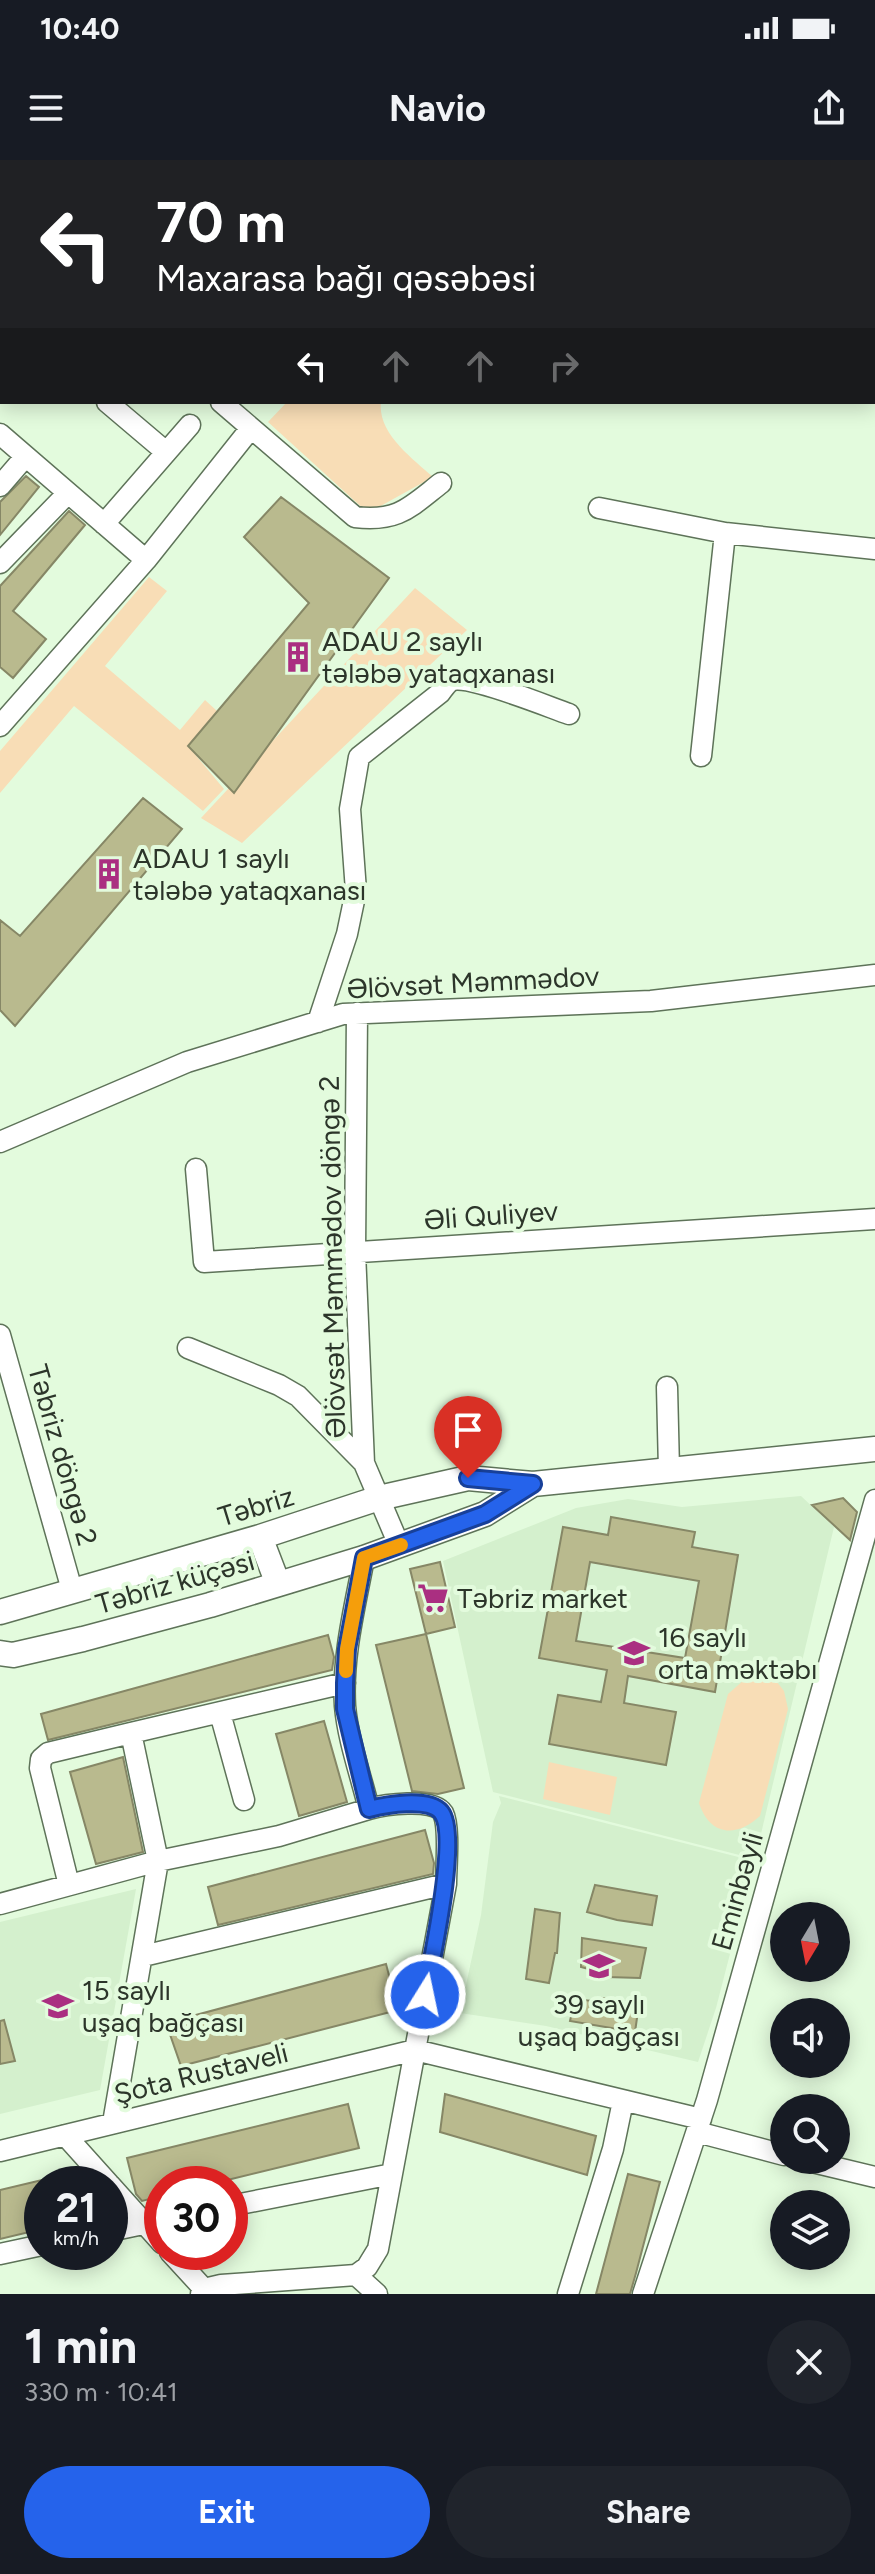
<!DOCTYPE html>
<html lang="en">
<head>
<meta charset="utf-8">
<style>
	body { margin:0; font-family:Figtree,sans-serif; background:#20242c; color:#f1f3f6; height:100vh; display:flex; flex-direction:column; font-size:30px; white-space:nowrap }
	* { box-sizing:border-box; margin:0 }
	p { font-size:26px; color:#9ea1a6 }
	.icon { flex:none; width:44px; height:44px; fill:none; stroke:currentColor; stroke-width:2; stroke-linecap:round; stroke-linejoin:round }
	.map { position:relative; height:2134px; overflow:hidden }
	.panel { display:flex; flex-direction:column; background:#171b24; flex:1 }
	.panel>* { flex:none }
	.guide { position:absolute; left:0px; top:0px; width:876px; height:244px; box-shadow:0 4px 20px #0003; background:#202124; color:#fff; overflow:hidden }
	.needle { width:52px; rotate:190deg }
	.buttons { position:absolute; left:770px; top:1742px; display:grid; gap:16px }
	.buttons a { display:grid; place-items:center; width:80px; height:80px; border-radius:50%; background:#171b24; box-shadow:0 4px 20px #0003; font-size:40px }
	.speed { position:absolute; left:24px; top:2006px; display:flex; gap:16px; font-size:40px; font-weight:700; text-align:center }
	.speed>* { display:grid; place-content:center; width:104px; height:104px; border-radius:50%; background:#171b24; box-shadow:0 4px 20px #0003; line-height:1 }
	.speed small { font-size:20px; font-weight:400 }
	.speed .limit { border:12px solid #d22; background:#fff; color:#111 }
	.pin { position:absolute; display:grid; place-items:center; width:68px; height:68px; color:#fff; margin:-82px -34px; border-radius:50% 50% 50% 0; rotate:-45deg; box-shadow:0 0 8px #0007 }
	.pin .icon { rotate:45deg }
	.me { position:absolute; width:88px; margin:-44px; rotate:10deg; stroke-linejoin:round; filter:drop-shadow(0 0 6px #0008) }
	.turn { display:flex; align-items:center; gap:28px; height:168px; padding:0 24px; font-size:36px }
	.turn .icon { width:104px; height:104px; stroke-width:2.5 }
	.turn b { display:block; font-size:56px; line-height:68px }
	.lanes { display:flex; align-items:center; height:76px; padding:0 24px; background:#0003; justify-content:center; gap:40px; direction:ltr }
	.lanes .off { opacity:.35 }
	.round { display:grid; place-items:center; flex:none; width:84px; height:84px; border-radius:42px; background:#20242c }
	.head { display:flex; align-items:center; justify-content:space-between; height:136px; padding:0 24px }
	h1 { font-size:48px; font-weight:700; line-height:60px }
	.action { display:flex; gap:16px; margin-top:auto; padding:16px 24px }
	.action a { flex:1; height:92px; border-radius:48px; background:#2563eb; color:#fff; font-size:32px; font-weight:700; line-height:92px; text-align:center }
	.action a+a { background:#20242c; color:#f1f3f6 }
	.status { display:flex; justify-content:space-between; align-items:center; height:56px; padding:0 40px; background:#171b24; direction:ltr }
	.status svg { height:22px; fill:currentColor }
	header { display:flex; justify-content:space-between; align-items:center; height:104px; padding:0 24px; background:#171b24; font-size:36px; font-weight:700 }
	.map>svg:first-child { display:block }
</style>
</head>
<body>
<div class="status"><b>10:40</b><svg viewBox="0 0 49 12"><path d="M0 12V9h3v3zM5 12V6h3v6zM10 12V3h3v9zM15 12V0h3v12zM26 1h20v11H26zM47 4h2v5h-2z"/></svg></div>
<header><svg class="icon" aria-label="menu" viewBox="0 0 24 24"><path d="M4 6h16M4 12h16M4 18h16"/></svg>Navio<svg class="icon" aria-label="share" viewBox="0 0 24 24"><path d="M12 15V3M7 8l5-5 5 5M5 13v7h14v-7"/></svg></header>
<div class="map">
<svg width="875" height="2134" viewBox="0 0 875 2134">
	<rect width="100%" height="100%" fill="#e3fbdd"/>
	<path fill="#d4f0cd" d="M801,1336L834,1367L755,1699L493,1632L443,1401L576,1348L628,1339L682,1347Z
		M499,1636L754,1701L716,1848L698,1902L546,1866L460,1853L481,1755L493,1662L501,1643Z
		M136,1729L100,1930L0,1954V1762Z"/>
	<path fill="#f8ddb6" d="M287,242H381C377,273 413,299 433,317L368,353L268,262Z
		M149,417L167,431L105,506L180,570L205,540L217,551L188,586L224,629L203,651L74,546L0,633V591Z
		M415,428L467,470L242,683L201,658Z
		M756,1517L766,1518L777,1522L784,1531L788,1549L760,1656C736,1678 710,1676 699,1643L728,1534L744,1520Z
		M549,1602L617,1617L610,1655L543,1639Z"/>
	<path fill="#b9ba8e" stroke="#868766" stroke-width="2" fill-rule="evenodd" d="M26,316L39,327L0,375V342Z
		M281,337L389,418L234,633L188,586L309,443L244,377Z
		M69,351L85,365L13,451L46,479L13,518L0,507V426Z
		M143,638L182,669L15,866L0,850V760L20,776Z
		M843,1338L857,1352L850,1380L812,1345Z
		M611,1357L695,1372L692,1387L738,1395L715,1532L628,1516L624,1543L676,1552L666,1605L549,1584L558,1535L601,1542L607,1510L539,1498L563,1367L608,1375ZM590,1402L699,1421L685,1498L576,1481Z
		M440,1402L455,1467L426,1474L410,1409Z
		M426,1474L464,1628L438,1634L412,1631L376,1485Z
		M328,1475L334,1497L332,1510L48,1580L41,1554Z
		M324,1561L347,1642L299,1656L276,1574Z
		M123,1597L143,1692L96,1704L70,1612Z
		M425,1670L434,1703L433,1714L218,1765L208,1727Z
		M595,1725L657,1736L652,1765L617,1760L587,1752Z
		M535,1749L560,1753L557,1793H555L549,1823L526,1819Z
		M582,1778L646,1788L640,1818L607,1817V1814L581,1807Z
		M386,1804L398,1850L181,1906L166,1863Z
		M602,1838L639,1844L635,1872L570,1861L575,1839L601,1842Z
		M4,1860L15,1901L0,1904V1861Z
		M445,1934L596,1976L587,2015L440,1972Z
		M348,1944L359,1988L211,2024H162V2036L142,2041L136,2034L127,1998Z
		M628,2014L660,2022L636,2113L630,2134H596Z
		M42,2020V2069L0,2079V2030Z"/>
	<g fill="none" stroke-linecap="round" stroke-linejoin="round">
		<defs>
			<path id="minor" d="M99,0L101,2
				M497,0L499,2
				M13,2L15,0
				M728,2V0
				M0,16L2,14
				M0,47L2,48
				M874,153H875
				M107,242L166,292
				M221,242L355,357C398,362 409,348 441,323
				M0,274L146,400
				M0,326L25,297
				M599,348L725,373L875,389
				M104,364L190,265
				M0,403L68,333
				M0,566L146,400L251,268
				M701,596L725,373
				M357,853L355,1092L364,1303L399,1385
				M318,862L347,774L356,731L350,649L359,597L440,533C444,528 447,522 453,520C473,516 546,546 569,554
				M0,982L187,902L343,854L651,841L875,815
				M196,1009L204,1102L875,1059
				M0,1175L72,1430
				M188,1188L279,1225L298,1236L364,1303
				M667,1227L669,1310
				M220,1553L244,1640
				M69,1725L40,1608L41,1599L48,1593L131,1573
				M0,1744L158,1701L279,1676L369,1649
				M143,1796L446,1724
				M113,1963L158,1701L131,1573L345,1523
				M697,1972L784,1995
				M65,1975L109,2024
				M0,1991L415,1890L701,1959
				M804,2000L875,2017
				M110,2025L162,2083
				M230,2046L392,2014
				M110,2071L162,2060
				M170,2092L204,2129
				M0,2094L42,2085
				M356,2115L377,2134
				M201,2134L204,2129L221,2125L356,2115L367,2107L378,2089L446,1724C446,1707 450,1667 443,1653C433,1637 383,1645 369,1649C361,1616 348,1580 345,1546C342,1496 355,1447 364,1398
				M568,2134L613,1989L623,1941
				M643,2134L707,1940L875,1340"/>
			<path id="major" d="M260,1377L278,1424
				M0,1452L260,1377L379,1338L468,1318L533,1324L875,1289
				M0,1493L13,1495L83,1479L210,1445L364,1398L485,1354L533,1324"/>
		</defs>
		<use href="#minor" stroke="#5e7359" stroke-width="23"/>
		<use href="#major" stroke="#5e7359" stroke-width="27"/>
		<use href="#minor" stroke="#fff" stroke-width="20"/>
		<use href="#major" stroke="#fff" stroke-width="24"/>
	</g>
	<g fill="none" stroke-linecap="round" stroke-linejoin="round">
		<defs>
			<path id="route" d="M425,1835C431,1803 460,1675 441,1652C428,1637 385,1645 369,1649L345,1549V1523L347,1489L364,1398L485,1354L533,1324L468,1318"/>
		</defs>
		<use href="#route" stroke="#184099" stroke-width="20"/>
		<use href="#route" stroke="#2563eb" stroke-width="14"/>
		<path stroke="#f59e0b" stroke-width="14" d="M346,1511L347,1489L364,1398L401,1385"/>
	</g>
	<defs>
		<symbol id="building-bare" viewBox="-9 -9 18 18"><path d="M-4-6H4V6H1V3H-1V6H-4ZM-2.5-4.3h1.7v1.8h-1.7ZM.8-4.3h1.7v1.8H.8ZM-2.5-1h1.7V.8h-1.7ZM.8-1h1.7V.8H.8Z" fill="#aa2f81" stroke="#e3fbdd" stroke-width="2.5" paint-order="stroke"/></symbol>
		<symbol id="supermarket-bare" viewBox="-9 -9 18 18"><path d="M-6-5.5h2.5l.6 2H6L4.5 2H-2.5L-4.4-4H-6ZM-1.5 3.2a1.3 1.3 0 1 0 .1 0ZM3 3.2a1.3 1.3 0 1 0 .1 0Z" fill="#aa2f81" stroke="#e3fbdd" stroke-width="2.5" paint-order="stroke"/></symbol>
		<symbol id="school-bare" viewBox="-9 -9 18 18"><path d="M0-5L7-2L0 1L-7-2ZM-4 1L0 2.5L4 1V4Q0 6-4 4Z" fill="#aa2f81" stroke="#e3fbdd" stroke-width="2.5" paint-order="stroke"/></symbol>
	</defs>
	<g fill-rule="evenodd">
		<use href="#building-bare" x="276" y="475" width="44" height="44"/>
		<use href="#building-bare" x="87" y="692" width="44" height="44"/>
		<use href="#supermarket-bare" x="411" y="1416" width="44" height="44"/>
		<use href="#school-bare" x="612" y="1471" width="44" height="44"/>
		<use href="#school-bare" x="577" y="1784" width="44" height="44"/>
		<use href="#school-bare" x="36" y="1824" width="44" height="44"/>
	</g>
	<g text-anchor="middle" dominant-baseline="central" stroke-width="8" stroke-linejoin="round" paint-order="stroke">
		<g font-size="28" fill="#2c352a" stroke="#e3fbdd" text-anchor="start">
			<text x="322" y="481">ADAU 2 saylı<tspan x="322" dy="32">tələbə yataqxanası</tspan></text>
			<text x="133" y="698">ADAU 1 saylı<tspan x="133" dy="32">tələbə yataqxanası</tspan></text>
			<text x="457" y="1438">Təbriz market</text>
			<text x="658" y="1477">16 saylı<tspan x="658" dy="32">orta məktəbı</tspan></text>
			<text x="82" y="1830">15 saylı<tspan x="82" dy="32">uşaq bağçası</tspan></text>
			<text x="599" y="1844" text-anchor="middle">39 saylı<tspan x="599" dy="32">uşaq bağçası</tspan></text>
		</g>
		<g font-size="28" fill="#2c352a" stroke="#e3fbdd">
			<text transform="translate(473 822) rotate(-3)">Əlövsət Məmmədov</text>
			<text transform="translate(491 1055) rotate(-4)">Əli Quliyev</text>
			<text transform="translate(332 1097) rotate(-91)">Əlövsət Məmmədov döngə 2</text>
			<text transform="translate(63 1295) rotate(74)">Təbriz döngə 2</text>
			<text transform="translate(256 1346) rotate(-17)">Təbriz</text>
			<text transform="translate(175 1422) rotate(-16)">Təbriz küçəsi</text>
			<text transform="translate(737 1731) rotate(-74)">Eminbəyli</text>
			<text transform="translate(201 1913) rotate(-14)">Şota Rustaveli</text>
		</g>
	</g>
</svg>
<div class="buttons">
<a><svg class="needle" viewBox="-14 -14 28 28"><path d="M0-13l5 13h-10z" fill="#e53935"/><path d="M0 13l5-13h-10z" fill="#9ea1a6"/></svg></a>
<a><svg class="icon" aria-label="sound" viewBox="0 0 24 24"><path d="M4 9h4l5-4v14l-5-4H4zM17 9q2 3 0 6"/></svg></a>
<a><svg class="icon" aria-label="search" viewBox="0 0 24 24"><circle cx="10" cy="10" r="6"/><path d="M15 15l6 6"/></svg></a>
<a><svg class="icon" aria-label="layers" viewBox="0 0 24 24"><path d="M12 4l9 5-9 5-9-5zM3 14l9 5 9-5"/></svg></a>
</div>
<div class="speed"><div>21<small>km/h</small></div><div class="limit">30</div></div>
<div class="pin" style="left:468px;top:1318px;background:#d93025"><svg class="icon" aria-label="arrive" viewBox="0 0 24 24"><path d="M6 21V4h12l-3 4 3 4H6"/></svg></div>
<svg class="me" style="left:425px;top:1835px" viewBox="-20 -20 40 40"><circle r="17" fill="#2563eb" stroke="#fff" stroke-width="3"/><path d="M0-11L8 9 0 5-8 9z" fill="#fff"/></svg>
<div class="guide">
<div class="turn"><svg class="icon" aria-label="left" viewBox="0 0 24 24"><path d="M17 20v-9H6M10 6l-5 5 5 5"/></svg><div><b>70 m</b>Maxarasa bağı qəsəbəsi</div></div>
<div class="lanes"><svg class="icon" aria-label="left" viewBox="0 0 24 24"><path d="M17 20v-9H6M10 6l-5 5 5 5"/></svg><svg class="icon off" aria-label="ahead" viewBox="0 0 24 24"><path d="M12 20V5M6 11l6-6 6 6"/></svg><svg class="icon off" aria-label="ahead" viewBox="0 0 24 24"><path d="M12 20V5M6 11l6-6 6 6"/></svg><svg class="icon off" aria-label="right" viewBox="0 0 24 24"><path d="M7 20v-9h11M14 6l5 5-5 5"/></svg></div>
</div>
</div>
<section class="panel">
<div class="head"><div><h1>1 min</h1><p>330 m · 10:41</p></div><a class="round"><svg class="icon" aria-label="close" viewBox="0 0 24 24"><path d="M6 6l12 12M18 6L6 18"/></svg></a></div>
<div class="action"><a>Exit</a><a>Share</a></div>
</section>
</body>
</html>
